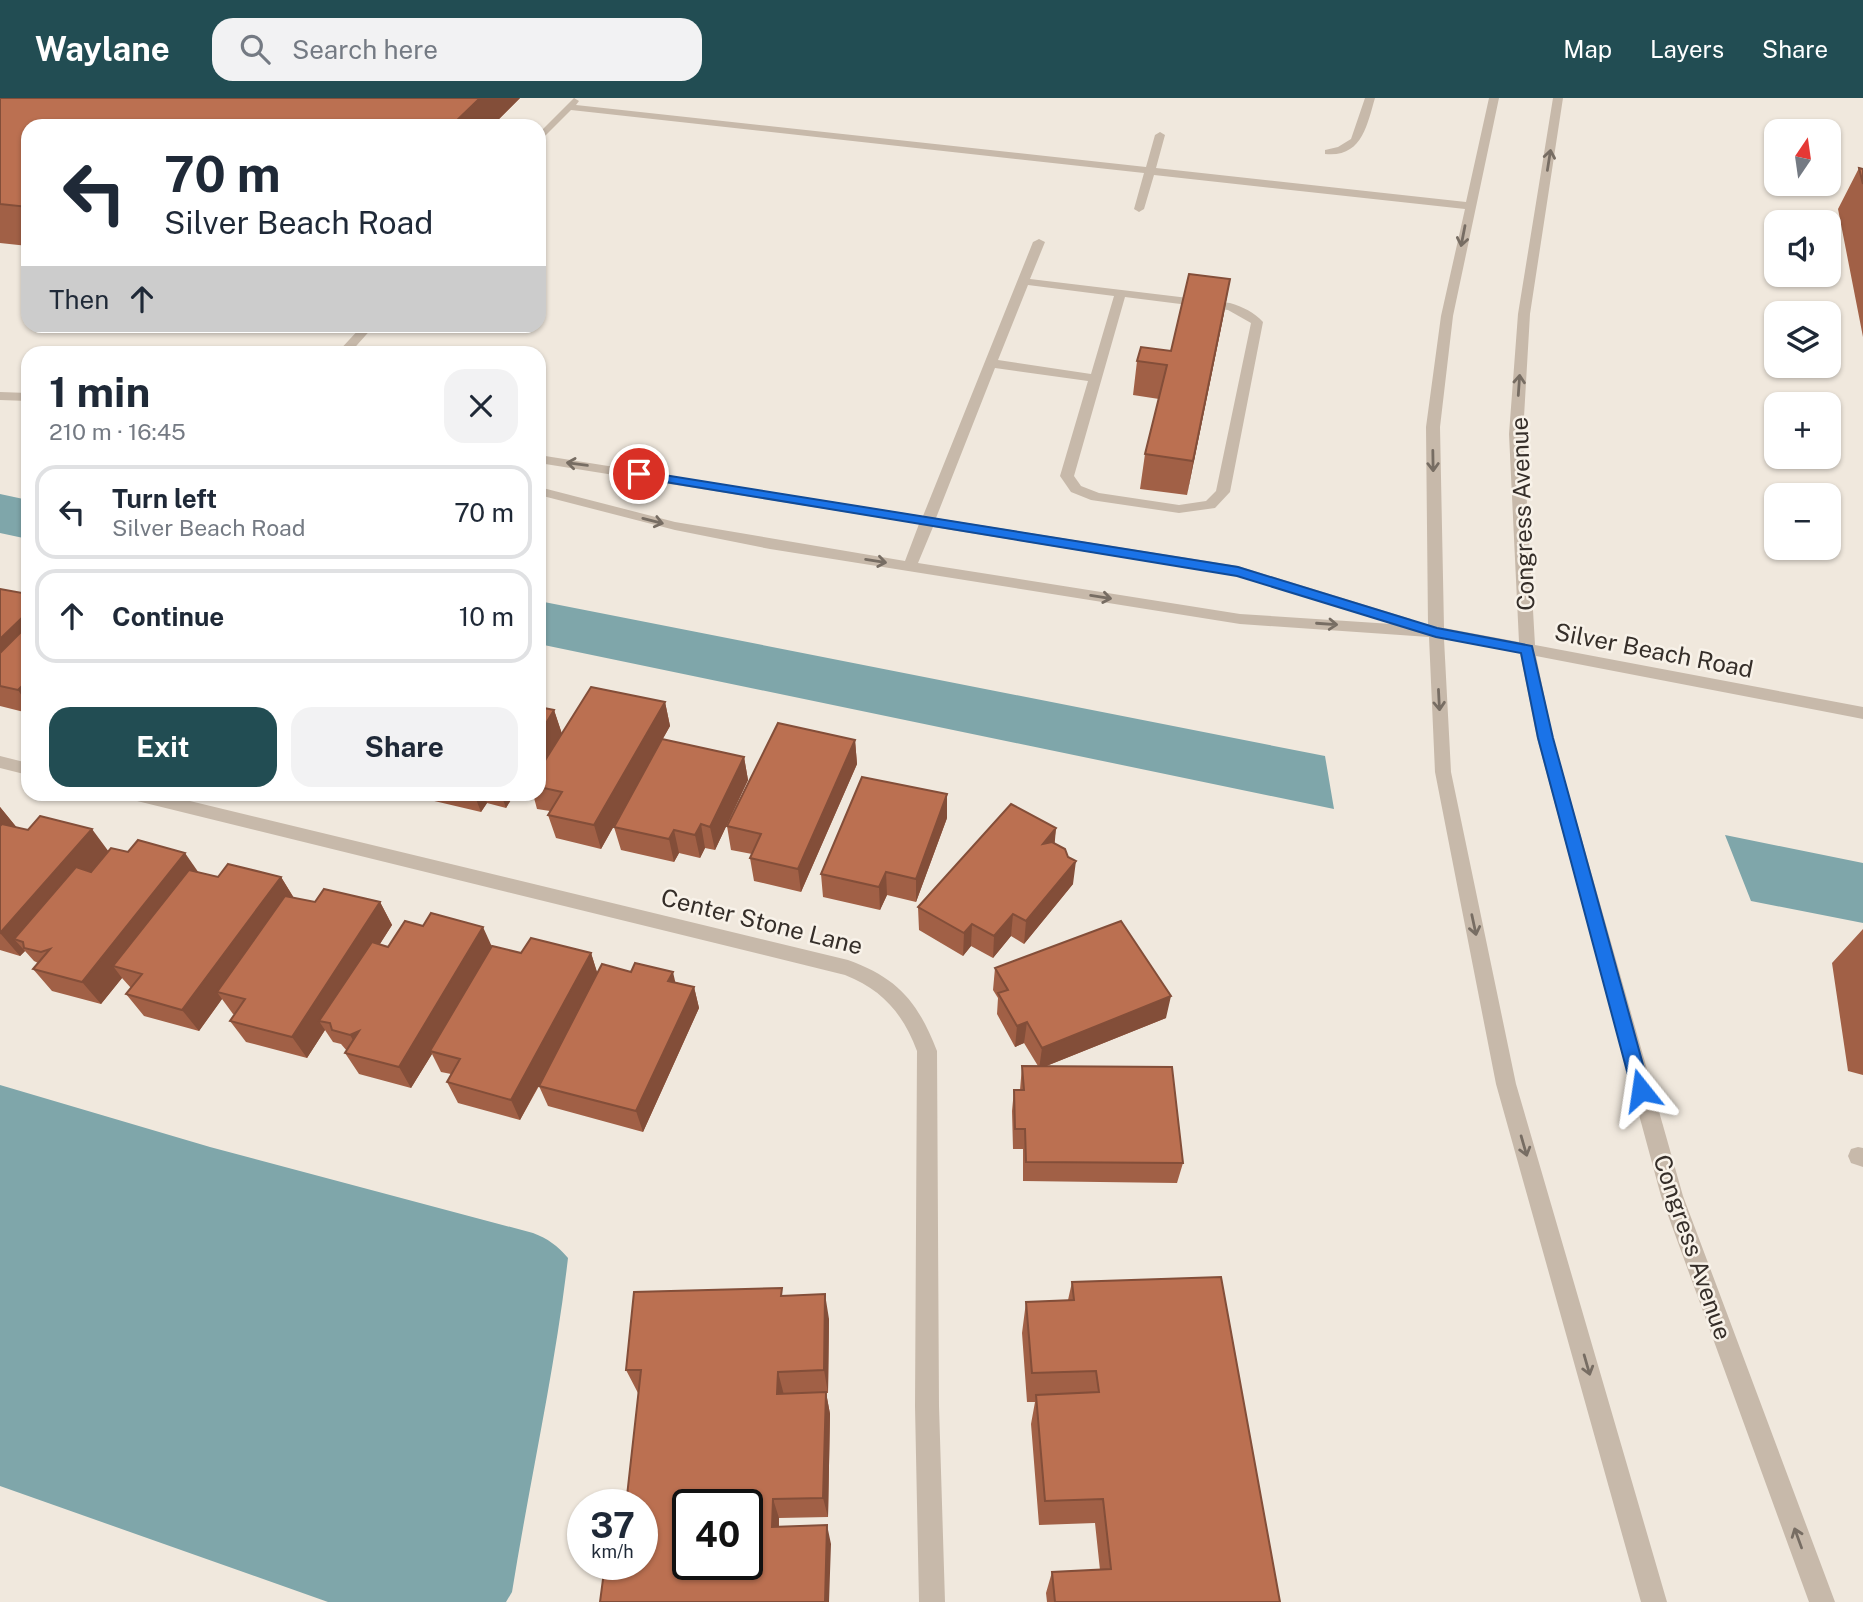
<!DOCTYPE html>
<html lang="en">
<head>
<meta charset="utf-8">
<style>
	body { margin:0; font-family:"Public Sans",sans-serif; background:#f2f2f3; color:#1f2937; height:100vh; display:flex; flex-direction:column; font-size:26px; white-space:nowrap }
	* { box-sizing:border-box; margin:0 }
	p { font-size:23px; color:#747a83 }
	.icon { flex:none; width:38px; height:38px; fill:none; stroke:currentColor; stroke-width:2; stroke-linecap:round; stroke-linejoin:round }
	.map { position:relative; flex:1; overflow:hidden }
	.sheet { position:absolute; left:21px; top:248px; width:525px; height:455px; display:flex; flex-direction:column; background:#fff; border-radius:21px; box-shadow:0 2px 5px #0004 }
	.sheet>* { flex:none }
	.top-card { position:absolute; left:21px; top:21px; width:525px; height:214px; border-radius:21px; box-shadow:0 2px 5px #0004; background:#fff; color:#1f2937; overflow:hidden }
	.needle { width:46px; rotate:13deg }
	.buttons { position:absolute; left:1764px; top:21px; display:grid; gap:14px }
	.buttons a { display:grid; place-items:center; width:77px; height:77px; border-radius:14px; background:#fff; box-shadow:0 2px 5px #0004; font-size:35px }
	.speed { position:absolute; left:567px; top:1391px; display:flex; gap:14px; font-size:35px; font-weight:700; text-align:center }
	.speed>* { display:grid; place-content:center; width:91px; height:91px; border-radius:50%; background:#fff; box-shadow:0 2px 5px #0004; line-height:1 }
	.speed small { font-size:18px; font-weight:400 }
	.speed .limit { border:4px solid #111; border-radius:10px; background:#fff; color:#111 }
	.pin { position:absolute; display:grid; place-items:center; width:60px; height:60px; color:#fff; margin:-30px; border:4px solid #fff; border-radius:50%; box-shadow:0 2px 7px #0007 }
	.me { position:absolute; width:77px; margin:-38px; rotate:345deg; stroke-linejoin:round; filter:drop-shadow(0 0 5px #0008) }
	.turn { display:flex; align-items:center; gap:24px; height:147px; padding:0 28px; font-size:32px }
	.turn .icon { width:91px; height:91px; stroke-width:2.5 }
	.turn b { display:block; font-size:49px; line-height:60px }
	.then { display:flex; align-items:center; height:66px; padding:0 28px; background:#0003; gap:14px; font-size:26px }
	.round { display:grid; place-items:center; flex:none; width:74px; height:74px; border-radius:21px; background:#f2f2f3 }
	.headline { display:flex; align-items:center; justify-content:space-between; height:119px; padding:0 28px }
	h1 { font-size:42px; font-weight:700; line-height:52px }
	.primary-button { display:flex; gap:14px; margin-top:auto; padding:14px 28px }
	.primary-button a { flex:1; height:80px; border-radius:21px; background:#224d53; color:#fff; font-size:28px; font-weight:700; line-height:80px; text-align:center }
	.primary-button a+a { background:#f2f2f3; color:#1f2937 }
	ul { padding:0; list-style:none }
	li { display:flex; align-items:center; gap:21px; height:94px; margin:0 14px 10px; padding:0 14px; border:4px solid #e0e1e3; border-radius:21px }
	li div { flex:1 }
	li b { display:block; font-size:26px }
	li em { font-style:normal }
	header { display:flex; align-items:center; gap:42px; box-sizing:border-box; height:98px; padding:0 35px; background:#224d53; color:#fff }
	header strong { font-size:33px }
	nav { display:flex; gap:38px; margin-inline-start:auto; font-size:24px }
	.search { width:490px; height:63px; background:#f2f2f3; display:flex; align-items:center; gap:18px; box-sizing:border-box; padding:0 24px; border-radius:21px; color:#747a83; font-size:26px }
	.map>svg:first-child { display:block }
</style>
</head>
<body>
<header>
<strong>Waylane</strong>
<div class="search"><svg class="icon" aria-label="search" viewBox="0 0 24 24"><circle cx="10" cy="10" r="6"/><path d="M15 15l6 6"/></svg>Search here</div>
<nav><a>Map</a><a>Layers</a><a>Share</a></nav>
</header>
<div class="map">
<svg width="1863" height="1504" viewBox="0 0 1863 1504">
	<rect width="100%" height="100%" fill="#f0e8dd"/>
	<path fill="#7fa6aa" d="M0,396L28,402V441L0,435Z
		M539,503L1325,658L1334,711L539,546Z
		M1725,737L1863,765V825L1751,803Z
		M0,987L210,1049L533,1135C548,1141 557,1147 568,1160C555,1272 530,1382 512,1494L506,1504H328L0,1388Z"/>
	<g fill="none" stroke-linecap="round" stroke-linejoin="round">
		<path fill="#c7b9aa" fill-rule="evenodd" d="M574,0L579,3L576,7L1146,69L1155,37L1160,34L1165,37L1156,70L1466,104L1489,0H1499L1453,218L1440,329L1444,530L1519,544L1509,336L1518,216L1553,0H1563L1530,216L1523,336L1535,547L1863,609V621L1536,558L1553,640L1683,1098L1835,1504H1809L1661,1098L1537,640L1520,555L1444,541L1451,674L1516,986L1667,1504H1641L1496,986L1435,674L1429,539L1240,526L770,451L675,432L539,397V389L675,424L905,463L919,426L539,365V357L923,418L1033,144L1039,141L1045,144L1030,181L1230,205C1243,209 1254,214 1263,224L1230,394L1215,410L1179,415L1091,402L1071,394L1060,378L1088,283L995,270L936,420L1238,468L1411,521L1412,527L1428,528L1426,329L1441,218L1465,111L1154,77L1144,111L1139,114L1134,111L1144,75L571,12L539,44V35ZM1028,187L1114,198L1091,276L998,262ZM1125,199L1228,212L1251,225L1216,393L1206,403L1179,407L1099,395L1081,388L1074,378ZM933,429L1237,478L1392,526L1240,516L918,465Z
			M1365,0H1375C1367,27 1362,60 1325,56V52L1338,49L1351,41Z
			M362,228H374L349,256H336Z
			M0,294L28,295V303L0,302Z
			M0,658L28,665V677L0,670Z
			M125,696H161L848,862C898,880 918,904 937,953L939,1308L945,1504H919L915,1308L917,953C903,916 883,892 845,877L133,702Z
			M1858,1049L1863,1050V1069L1851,1065L1848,1058L1851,1051Z"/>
	</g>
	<path fill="#a16046" d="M0,0H520L497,23L498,28H28V148L0,145Z
		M1859,70L1863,71V239L1838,111Z
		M1224,215L1187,397L1140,391L1145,356L1159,301L1133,297L1137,263L1171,253Z
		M0,491L28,496V615L0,608Z
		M665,604L670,628L601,751L556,740L548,717L550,713L537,711L533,696H539V609L554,612L562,636Z
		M855,642L857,666L801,794L754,783L750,760L752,756L731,752L727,728Z
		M744,659L748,682L715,752L705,750L700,760L679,755L674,764L621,752L614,729Z
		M427,696H525L521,702L512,700L506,710L487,705L481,714L430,702Z
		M0,709L17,730L108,753L218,779H281L294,800L315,804H380L392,827L380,846L388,849L492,848L521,855H591L597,875L675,884L694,889L699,910L643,1034L548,1008L539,988L520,1022L458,1005L447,984L451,976L441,974L432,956L411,990L359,976L345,955L347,953L341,946L333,944L325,932L307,960L246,944L230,923L235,916H233L222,901L199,933L144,918L126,896L131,890L122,880L101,906L52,893L33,871L38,865L34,863L25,853L20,858L0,852Z
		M947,720L916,804L887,797L880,812L823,799L821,776Z
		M1056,730L1054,745L1073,786L1024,846L1011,838L993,860L971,848L963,858L919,832L918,809Z
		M1863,831V977L1848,973L1832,865Z
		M995,870L1166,920L1046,968L1183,1065L1177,1085L1023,1083V1051H1013L1012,1013L1014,992H1020L1022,968H1038L1024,945L1015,949L997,916L998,900L993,892Z
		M1072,1184L1280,1504H1047L1046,1495L1052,1474L1100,1472L1095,1425L1039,1427L1031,1326L1035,1304H1027L1022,1235L1026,1204L1068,1202Z
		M783,1198L829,1221L828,1295H826L830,1316L828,1419L779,1420V1429L831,1446L642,1466L638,1295L626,1272Z"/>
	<path fill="#834e39" d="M480,0H520L497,23L498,28H451Z
		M1230,181L1224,215L1187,397L1193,363Z
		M28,514V554L0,581V541Z
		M25,585L28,588V607L18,592Z
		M665,604L670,628L601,751L594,727Z
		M554,612L562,636L539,673V637Z
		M855,642L857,666L801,794L798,771Z
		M744,659L748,682L715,752L710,729Z
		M474,696H484L487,705L481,714Z
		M501,696H511L512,700L506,710Z
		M947,696V720L916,804V781Z
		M0,709L18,731L0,751Z
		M701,726L705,750L700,760L695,737Z
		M1056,730L1054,753L1043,746Z
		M92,731L109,754L28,849L23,844L14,841L25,853L20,858L0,835Z
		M674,732L679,755L674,764L669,741Z
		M185,755L201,778L113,868L122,880L101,906L82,884Z
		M1076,763L1073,786L1024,846L1026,823Z
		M886,774L887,797L880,812L879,789Z
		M281,779L295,802L217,894L222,901L199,933L182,912Z
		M380,804L392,827L329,925L319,923L325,932L307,960L292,939Z
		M1013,816L1011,838L993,860L994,838Z
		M972,826L971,848L963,858L964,835Z
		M483,829L493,851L430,953L432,956L411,990L399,969Z
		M591,855L598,877L520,1022L511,1002Z
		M673,874L678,896L668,883Z
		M694,889L699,910L643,1034L636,1013Z
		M1171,898L1166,920L1039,971L1042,950Z
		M1027,924L1024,945L1015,949L1017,928Z
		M359,933L363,959L350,937Z
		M825,1196L829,1221L828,1295L824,1272Z
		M778,1274L784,1297L777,1296Z
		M826,1294L830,1316L828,1419L823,1400Z
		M773,1401L779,1420L778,1447L772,1429Z
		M827,1427L831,1446L829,1504H825Z"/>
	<path fill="#bb7051" stroke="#834e39" stroke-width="2" fill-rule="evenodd" d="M0,0H480L451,28H28V109L0,106Z
		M1859,70L1863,71V86Z
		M1189,176L1230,181L1193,363L1145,356L1167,267L1137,263L1141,249L1171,253Z
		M0,491L28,496V514L0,541Z
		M28,527V585H25L18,592L0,588V555Z
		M591,589L665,604L594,727L548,717L562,694L539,689V672Z
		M539,609L554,612L539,637Z
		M778,625L855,642L798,771L750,760L761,736L727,728Z
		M662,641L744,659L710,729L701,726L695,737L674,732L669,741L614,729Z
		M862,679L947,696L916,781L886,774L879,789L821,776Z
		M1011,706L1056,730L1043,746L1052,744L1065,751L1068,759L1076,763L1026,823L1013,816L994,838L972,826L964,835L918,809Z
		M40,718L92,731L0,835V728L2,726L28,732Z
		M138,742L185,755L82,884L33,871L50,851L41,854L24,850L23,844L14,841L76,769L91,774L111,750L128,754Z
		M228,766L281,779L182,912L126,896L142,876L113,868L189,772L218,779Z
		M324,791L380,804L292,939L230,923L245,901L217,894L285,798L315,804Z
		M431,815L483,829L399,969L345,955L359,933L350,937L332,932L330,925L319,923L372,844L388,849L405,823L423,828Z
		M1121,823L1171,898L1042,950L1027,924L1017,928L998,895L1008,892L995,870Z
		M531,840L591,855L511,1002L447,984L460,961L430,953L492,848L521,855Z
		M635,865L673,874L668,883L694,889L636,1013L539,988L602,866L631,874Z
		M1022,968L1172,969L1183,1065L1026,1064L1025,1031H1015L1014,992H1024Z
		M1221,1179L1280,1504H1055L1052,1474L1111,1471L1103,1401L1045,1403L1036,1297L1099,1294L1096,1273L1032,1275L1026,1204L1074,1202L1072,1184Z
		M782,1190L781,1198L825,1196L824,1272L778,1274L777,1296L826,1294L823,1400L773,1401L772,1429L827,1427L825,1504H600L605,1466H642V1407H626L641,1272H626L634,1194ZM688,1407H747V1466H688Z"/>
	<defs><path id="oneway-shaft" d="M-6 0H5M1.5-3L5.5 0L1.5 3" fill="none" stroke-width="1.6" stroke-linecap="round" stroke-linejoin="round" transform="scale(1.75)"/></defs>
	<g stroke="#776d63">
		<use href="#oneway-shaft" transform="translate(1549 62) rotate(-81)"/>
		<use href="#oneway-shaft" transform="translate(1463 138) rotate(101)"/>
		<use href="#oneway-shaft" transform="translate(1519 287) rotate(-86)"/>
		<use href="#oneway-shaft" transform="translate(1433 363) rotate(89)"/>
		<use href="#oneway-shaft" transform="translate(577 366) rotate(-172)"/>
		<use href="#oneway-shaft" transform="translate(653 423) rotate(14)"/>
		<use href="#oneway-shaft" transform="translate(876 463) rotate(9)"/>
		<use href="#oneway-shaft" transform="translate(1101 499) rotate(9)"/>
		<use href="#oneway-shaft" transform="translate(1327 526) rotate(4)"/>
		<use href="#oneway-shaft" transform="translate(1439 602) rotate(87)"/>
		<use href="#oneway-shaft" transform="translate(1474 827) rotate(78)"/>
		<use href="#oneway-shaft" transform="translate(1524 1048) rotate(74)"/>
		<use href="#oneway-shaft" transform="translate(1587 1267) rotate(74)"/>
		<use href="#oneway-shaft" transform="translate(1798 1440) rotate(-110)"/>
	</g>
	<path fill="#1a73e8" stroke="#114b97" stroke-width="2" d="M639,373L1238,469L1437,530L1532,548L1553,640L1650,992L1647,998L1641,1000L1635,998L1632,992L1538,640L1521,555L1436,539L1237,478L635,379L633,376Z"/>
	<g text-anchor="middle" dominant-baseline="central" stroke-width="5" stroke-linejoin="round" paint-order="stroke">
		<g font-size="24" fill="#352e29" stroke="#f8f2e9">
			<text transform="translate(1522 416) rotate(-92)">Congress Avenue</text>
			<text transform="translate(1654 552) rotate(11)">Silver Beach Road</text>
			<text transform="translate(762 823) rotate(14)">Center Stone Lane</text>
			<text transform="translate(1693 1149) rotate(71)">Congress Avenue</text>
		</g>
	</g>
</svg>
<div class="buttons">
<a><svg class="needle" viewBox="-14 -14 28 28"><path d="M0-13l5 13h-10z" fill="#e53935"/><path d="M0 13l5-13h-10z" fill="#747a83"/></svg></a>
<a><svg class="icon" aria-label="sound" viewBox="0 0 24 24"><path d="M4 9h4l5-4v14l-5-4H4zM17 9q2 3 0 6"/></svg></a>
<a><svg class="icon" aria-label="layers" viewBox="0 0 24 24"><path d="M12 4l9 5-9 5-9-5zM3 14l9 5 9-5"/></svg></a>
<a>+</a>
<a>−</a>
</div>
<div class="speed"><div>37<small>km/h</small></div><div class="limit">40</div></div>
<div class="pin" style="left:639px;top:376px;background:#d93025"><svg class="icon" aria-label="arrive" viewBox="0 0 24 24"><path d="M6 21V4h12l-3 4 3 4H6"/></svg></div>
<svg class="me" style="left:1641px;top:992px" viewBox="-20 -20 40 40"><path d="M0-17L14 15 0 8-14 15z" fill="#1a73e8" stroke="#fff" stroke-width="4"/></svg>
<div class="top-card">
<div class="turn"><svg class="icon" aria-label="left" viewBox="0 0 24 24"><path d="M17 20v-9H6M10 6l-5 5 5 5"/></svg><div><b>70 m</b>Silver Beach Road</div></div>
<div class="then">Then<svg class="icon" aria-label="ahead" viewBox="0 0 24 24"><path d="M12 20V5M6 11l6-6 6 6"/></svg></div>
</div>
<section class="sheet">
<div class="headline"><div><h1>1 min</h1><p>210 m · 16:45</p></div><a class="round"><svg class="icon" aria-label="close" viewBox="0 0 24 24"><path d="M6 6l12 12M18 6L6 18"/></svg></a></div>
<ul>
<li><svg class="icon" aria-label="left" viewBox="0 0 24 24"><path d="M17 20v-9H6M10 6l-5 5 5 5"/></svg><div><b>Turn left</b><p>Silver Beach Road</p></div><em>70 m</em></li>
<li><svg class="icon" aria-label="ahead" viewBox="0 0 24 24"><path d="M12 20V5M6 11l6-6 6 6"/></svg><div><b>Continue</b></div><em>10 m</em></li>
</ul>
<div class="primary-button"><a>Exit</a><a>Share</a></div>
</section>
</div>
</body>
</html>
